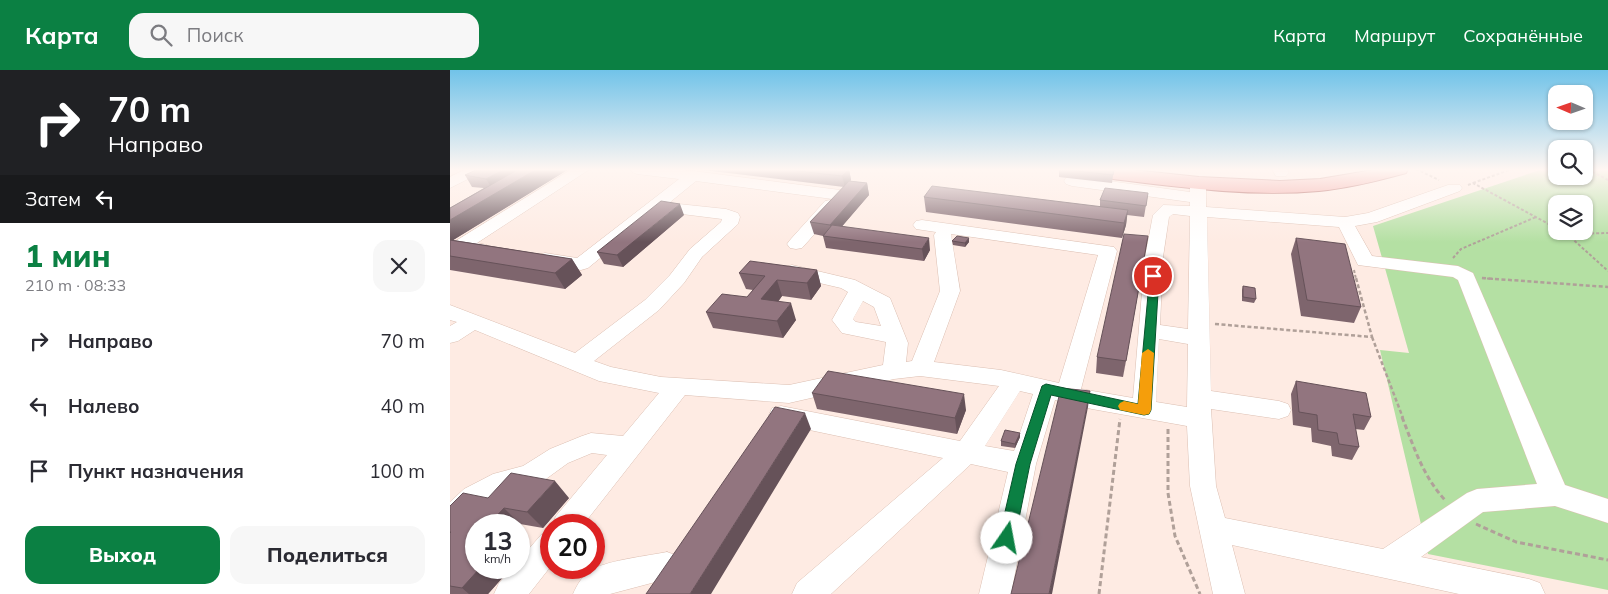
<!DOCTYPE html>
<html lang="ru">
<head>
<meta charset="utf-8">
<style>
	body { margin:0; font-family:Mulish,sans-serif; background:#f7f7f7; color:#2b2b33; height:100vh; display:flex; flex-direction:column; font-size:19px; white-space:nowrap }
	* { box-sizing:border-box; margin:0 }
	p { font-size:16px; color:#7c7c81 }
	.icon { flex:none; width:28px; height:28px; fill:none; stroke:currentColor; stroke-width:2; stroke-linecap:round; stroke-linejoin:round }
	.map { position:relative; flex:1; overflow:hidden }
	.drawer { display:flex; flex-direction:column; background:#fff; width:450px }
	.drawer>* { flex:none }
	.banner { background:#202124; color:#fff; overflow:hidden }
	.needle { width:32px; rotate:272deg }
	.buttons { position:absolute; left:1098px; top:15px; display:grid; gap:10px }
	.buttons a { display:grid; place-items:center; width:45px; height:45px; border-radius:10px; background:#fff; box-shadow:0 1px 4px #0004; font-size:25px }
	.speed { position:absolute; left:15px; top:444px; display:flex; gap:10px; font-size:25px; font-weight:700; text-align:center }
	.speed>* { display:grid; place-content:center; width:65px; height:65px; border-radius:50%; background:#fff; box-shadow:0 1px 4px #0004; line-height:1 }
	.speed small { font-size:12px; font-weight:400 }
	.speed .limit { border:8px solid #d22; background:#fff; color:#111 }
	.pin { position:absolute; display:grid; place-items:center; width:42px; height:42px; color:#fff; margin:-21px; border:2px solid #fff; border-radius:50%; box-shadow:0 1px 5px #0007 }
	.me { position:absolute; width:55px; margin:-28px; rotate:12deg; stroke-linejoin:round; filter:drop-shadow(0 0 4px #0008) }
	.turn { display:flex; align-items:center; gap:18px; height:105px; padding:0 25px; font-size:22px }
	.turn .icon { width:65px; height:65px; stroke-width:2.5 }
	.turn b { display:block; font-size:35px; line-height:42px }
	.then { display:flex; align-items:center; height:48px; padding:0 25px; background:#0003; gap:10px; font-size:19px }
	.round { display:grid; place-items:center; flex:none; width:52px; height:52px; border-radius:15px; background:#f7f7f7 }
	.headline { display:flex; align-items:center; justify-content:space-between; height:85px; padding:0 25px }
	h1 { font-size:30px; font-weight:800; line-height:38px; color:#0b8043 }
	.cta { display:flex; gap:10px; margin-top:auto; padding:10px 25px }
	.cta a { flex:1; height:58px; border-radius:15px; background:#0b8043; color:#fff; font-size:20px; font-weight:800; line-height:58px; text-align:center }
	.cta a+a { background:#f7f7f7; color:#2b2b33 }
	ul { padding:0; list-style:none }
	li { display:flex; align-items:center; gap:15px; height:65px; padding:0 25px }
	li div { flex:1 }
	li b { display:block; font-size:19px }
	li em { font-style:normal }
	header { display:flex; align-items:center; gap:30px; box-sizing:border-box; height:70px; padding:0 25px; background:#0b8043; color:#fff }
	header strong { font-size:24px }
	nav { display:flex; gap:28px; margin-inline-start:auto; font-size:18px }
	.search { width:350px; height:45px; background:#f7f7f7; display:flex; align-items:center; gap:12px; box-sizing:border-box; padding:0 18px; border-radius:15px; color:#7c7c81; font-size:19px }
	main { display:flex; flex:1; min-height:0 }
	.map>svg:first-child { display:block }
</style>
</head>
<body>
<header>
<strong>Карта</strong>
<div class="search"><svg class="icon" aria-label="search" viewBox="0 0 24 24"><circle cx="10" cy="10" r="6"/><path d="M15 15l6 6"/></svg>Поиск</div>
<nav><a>Карта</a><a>Маршрут</a><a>Сохранённые</a></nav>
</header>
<main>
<section class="drawer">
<div class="banner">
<div class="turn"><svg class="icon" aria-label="right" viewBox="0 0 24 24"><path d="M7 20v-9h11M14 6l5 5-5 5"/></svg><div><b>70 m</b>Направо</div></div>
<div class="then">Затем<svg class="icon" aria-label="left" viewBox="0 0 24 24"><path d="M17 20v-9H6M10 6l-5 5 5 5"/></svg></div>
</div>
<div class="headline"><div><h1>1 мин</h1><p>210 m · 08:33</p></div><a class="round"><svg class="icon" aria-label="close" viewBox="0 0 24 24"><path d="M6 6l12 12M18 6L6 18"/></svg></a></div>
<ul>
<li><svg class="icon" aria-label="right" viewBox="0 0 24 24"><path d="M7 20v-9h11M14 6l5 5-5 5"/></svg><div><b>Направо</b></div><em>70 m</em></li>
<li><svg class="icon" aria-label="left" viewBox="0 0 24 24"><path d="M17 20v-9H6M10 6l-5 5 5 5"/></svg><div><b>Налево</b></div><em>40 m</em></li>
<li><svg class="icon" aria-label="arrive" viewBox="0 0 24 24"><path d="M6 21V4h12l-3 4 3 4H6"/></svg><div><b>Пункт назначения</b></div><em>100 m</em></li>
</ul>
<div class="cta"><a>Выход</a><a>Поделиться</a></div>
</section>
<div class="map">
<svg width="1158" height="524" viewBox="0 0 1158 524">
	<rect width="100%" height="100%" fill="#feebe3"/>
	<path fill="#b4e0a3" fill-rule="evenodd" d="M1093,99H1106V106H1134V99H1158V520L978,484L930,280L959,283L923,156ZM1106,134H1134V161H1106Z"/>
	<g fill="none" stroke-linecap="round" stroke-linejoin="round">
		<defs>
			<path id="minor" d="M16,99H35L32,102L0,118V107Z
				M122,99H140L27,173L37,175L40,179L37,183C27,186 14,182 4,180L1,176L4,172Z
				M180,99H219L243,101L390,120L396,122L398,125L396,128L390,130L246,111L219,133L276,139L288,143L290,147L288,154L252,187L234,213L209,240L144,291L161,297L211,307L339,315L433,295L436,272L392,263L382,250L398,222L391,218L335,205L333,201L335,197L342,195L405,210L440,228L458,273L456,292L462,291L490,221L484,165L486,162L466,159L463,155L466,151L472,150L664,177L667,181L631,319L683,328L695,187L703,145L713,135L740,136V132L622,116L616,114L614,111L616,108L622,106L740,122V112L742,109H754L756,112V137L895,147L918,143L998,115H1010L1012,118L1010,121L927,152L905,156L922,186L1008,196L1023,203L1115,415L1158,429V453L1105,436L1033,442L971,487L1079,509L1090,513L1095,524H1009L782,475L795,524H763L740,416L737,356L642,339L605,330L586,394L561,524H529L558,402L521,394L381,524H342L347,513L493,388L331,354L322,352L319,345L322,338L331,336L510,371L549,316L470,306L444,309L339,333L235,325L133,455H102L106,446L157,385L142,383L118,393L89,414L58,422L34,435L10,460L0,464V432L14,419L43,404L73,396L100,379L132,366L141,363L173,366L209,323L149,311L25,260L8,271L0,273V256L7,252L0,250V235L125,283L195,230L220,205L240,179L271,152L272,149L208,141L138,198L131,200L88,193L86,189L88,185L95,183L127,188L229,109L187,104L182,102ZM723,144L740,146L738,259L710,255L713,187L719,147ZM757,147L889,157L908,195L1003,207L1008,210L1087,414L1027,419L1017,423L933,479L775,448L766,416L761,339L829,349L838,346L841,340L838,334L829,331L761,321ZM501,164L648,185L609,313L551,300L484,292L510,221ZM413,231L424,237L431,256L406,252L403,249ZM709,269L738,274L737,337L706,332ZM570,321L583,324L564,381L535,376Z
				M822,99H836L839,103L836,106H826Z
				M381,130L387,131L389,135L387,139L352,178L346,179L340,178L337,174L340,170L375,131Z
				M101,461V496L79,524H44L49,513L63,498H69V490L91,465Z
				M217,482L228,486L232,496L228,506L160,524H123C127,515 133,504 143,499C160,490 197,486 217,482Z"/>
			<path id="major" d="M620,99H674L749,107L830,111L870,109L929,99H958L956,103C927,111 899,118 869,121C789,128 709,114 629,105L622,103Z"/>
		</defs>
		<use href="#minor" stroke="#dcbfb2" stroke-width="1"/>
		<use href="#major" stroke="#9f3e3a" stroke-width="2"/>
		<path stroke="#b0a099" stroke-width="2" stroke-dasharray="3 2" stroke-linecap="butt" d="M966,99L989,110
			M1138,99L1158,110
			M1023,113L1062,99
			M1018,115L1023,113L1106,158
			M1112,161L1117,164L1158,163
			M1117,164L1158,201
			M1003,188L1011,179L1086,147
			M904,200L906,209
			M1032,208L1043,209"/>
		<path stroke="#b0a099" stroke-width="2.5" stroke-dasharray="4 2.5" stroke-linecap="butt" d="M1032,208L1158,217
			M765,254L922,267L906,208
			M922,267L953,348"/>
		<path stroke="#b0a099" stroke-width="3" stroke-dasharray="5 3" stroke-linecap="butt" d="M952,347C964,377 973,407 996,431
			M718,359V423L725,466L750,524
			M1026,454L1066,472L1158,490
			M649,524L670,349"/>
		<use href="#minor" fill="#fff" fill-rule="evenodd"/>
		<use href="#major" fill="#f09a98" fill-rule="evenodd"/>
	</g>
	<path fill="#7e656d" d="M119,99L3,170L122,189L132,205L115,219L0,200V138L34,118L22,117L15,105Z
		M245,99H399L401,110L400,111L417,113L419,125L392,156L480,180L474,191L376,178L373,166L364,164L360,152L394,117Z
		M609,99H664L662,113L609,107Z
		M698,123L694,147L677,145L676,155L672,168L476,142L474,127L650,137V130Z
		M234,145L173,197L154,194L147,182Z
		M698,166L673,307L646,303L647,287Z
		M519,168V172L515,177L503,175L502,171Z
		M846,168L911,237L904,253L851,246L841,184Z
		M367,200L371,216L361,230L332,226L328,232L346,250L333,268L263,258L256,242L297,227L303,220L296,219L289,203Z
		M793,216L806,229L804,233L792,231V220Z
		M846,311L921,347L914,360L905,359L909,377L902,390L882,386L881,376L862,372L861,358L843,355L841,324Z
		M362,323L516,340L507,364L367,339Z
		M570,367L565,378L551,376V371Z
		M38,428H119L93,458L70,454L26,498H61L38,524H0V436Z"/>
	<path fill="#665259" d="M55,99H82L43,120L36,109Z
		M87,99H119L0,172V150Z
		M399,99L401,110L395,117L392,106Z
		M417,113L419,125L383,167L380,155Z
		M230,134L234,145L173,197L167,185Z
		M678,140L676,155L672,168L674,153Z
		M698,166L695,182L673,307L676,291Z
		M479,168L480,180L474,191L472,179Z
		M519,168V172L515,177V173Z
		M122,189L132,205L115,219L105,203Z
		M367,200L371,216L361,230L357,213Z
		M327,210L332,226L317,246L311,229Z
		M341,233L346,250L333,268L327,251Z
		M640,321L638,337L602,524H599Z
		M514,324L516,340L507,364L505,348Z
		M355,343L361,359L261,524H240Z
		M570,363V367L565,378V374Z
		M105,411L119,428L93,458L77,442Z
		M54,438L70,454L69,455H38Z
		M30,498H61L38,524H19L12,518Z"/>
	<path fill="#92757f" stroke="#665259" d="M28,99H55L36,109L15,105Z
		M69,99H87L0,150V138Z
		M331,99H399L392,106Z
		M609,99H664L663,105Z
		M399,111L417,113L380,155L360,152Z
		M482,116L678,140L674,153L474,127Z
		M655,118L698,123L696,136L650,130Z
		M211,131L230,134L167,185L147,182Z
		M382,155L479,168L472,179L373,166Z
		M674,164L698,166L676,291L647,287Z
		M507,166L519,168L515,173L502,171Z
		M846,168L895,174L911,237L857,230Z
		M0,170L122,189L105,203L0,186Z
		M300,191L367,200L357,213L327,210L311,229L341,233L327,251L256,242L272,224L297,227L315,206L289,203Z
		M793,216L805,218L806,229L793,227Z
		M378,301L514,324L505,348L362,323Z
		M846,311L916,323L921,347L903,344L909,377L889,374L887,363L868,360L867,345L849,342Z
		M611,318L640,321L599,524H561Z
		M325,337L355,343L240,524H196Z
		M555,360L570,363L565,374L551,371Z
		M61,403L105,411L77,442L54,438L38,455H26V467L23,471H26V498H30L12,518L0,516V463L1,462H0V436L13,423L38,428Z"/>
	<linearGradient id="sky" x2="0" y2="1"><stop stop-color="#71c3e9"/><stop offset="0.58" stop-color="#fff6f2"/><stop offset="1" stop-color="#fff6f2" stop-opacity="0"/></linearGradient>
	<rect width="1158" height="172" fill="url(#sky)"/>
	<path fill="#0b8043" stroke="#07532c" d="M700,203H703L709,206L701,340L699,344L694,345L601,325L580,394L565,468L563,473L557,476L552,473L549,468L566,394L592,316L596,314L688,334Z"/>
	<path fill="#f59e0b" d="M698,279L704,283L701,340L699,344L694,345L670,340L668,336L670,333L674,331L688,334L692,283Z"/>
</svg>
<div class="buttons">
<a><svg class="needle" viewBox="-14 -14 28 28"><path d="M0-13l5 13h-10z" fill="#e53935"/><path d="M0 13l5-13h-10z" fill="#7c7c81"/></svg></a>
<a><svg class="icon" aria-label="search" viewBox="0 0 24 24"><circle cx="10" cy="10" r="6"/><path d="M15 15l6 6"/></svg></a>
<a><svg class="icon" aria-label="layers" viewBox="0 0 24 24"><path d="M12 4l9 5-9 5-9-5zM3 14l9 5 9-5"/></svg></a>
</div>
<div class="speed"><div>13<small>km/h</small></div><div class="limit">20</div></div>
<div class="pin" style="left:703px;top:206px;background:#d93025"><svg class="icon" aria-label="arrive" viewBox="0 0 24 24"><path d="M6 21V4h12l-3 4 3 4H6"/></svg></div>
<svg class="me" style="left:557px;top:468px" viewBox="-20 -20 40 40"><circle r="19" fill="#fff"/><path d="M0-13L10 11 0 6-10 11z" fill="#0b8043"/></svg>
</div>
</main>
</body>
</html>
